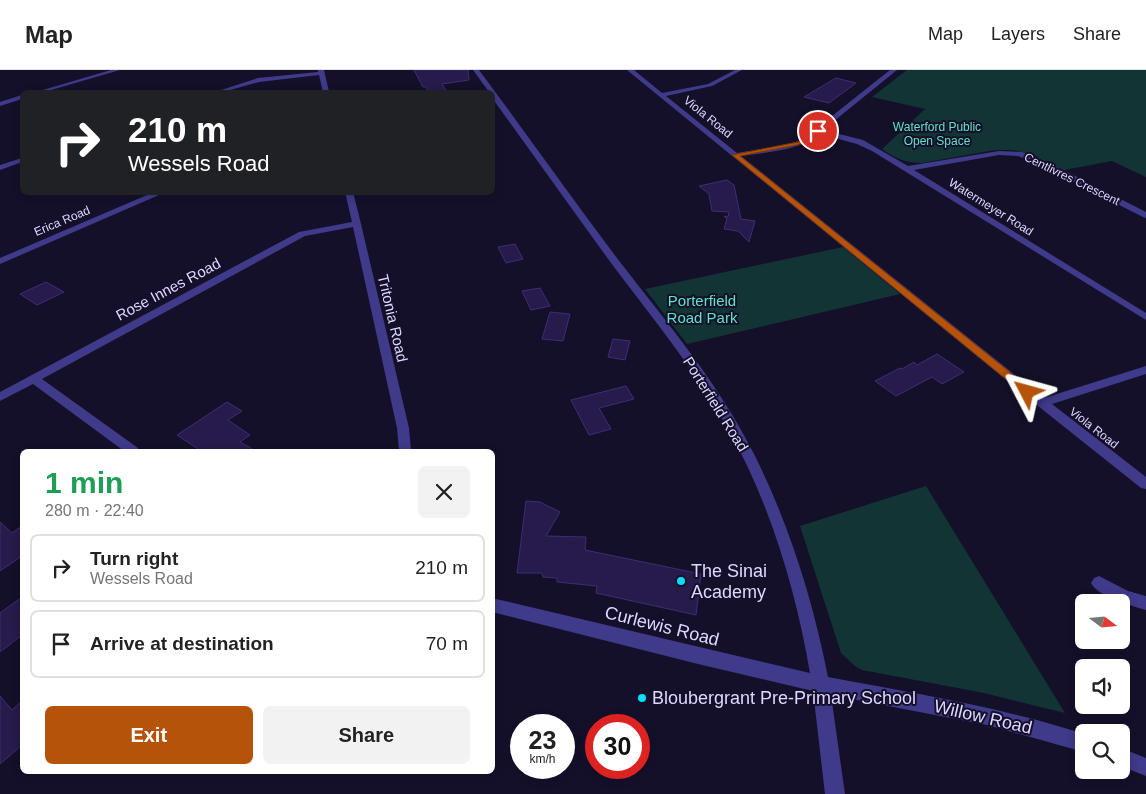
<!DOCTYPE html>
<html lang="en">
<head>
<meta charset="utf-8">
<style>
	body { margin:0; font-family:Helvetica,sans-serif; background:#f2f2f2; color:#222; height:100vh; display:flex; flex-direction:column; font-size:19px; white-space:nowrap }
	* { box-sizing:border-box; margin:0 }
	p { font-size:16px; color:#767676 }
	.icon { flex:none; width:28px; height:28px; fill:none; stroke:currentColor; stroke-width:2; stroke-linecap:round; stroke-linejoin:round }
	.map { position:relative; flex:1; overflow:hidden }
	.side { position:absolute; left:20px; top:379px; width:475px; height:325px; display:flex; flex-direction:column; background:#fff; border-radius:8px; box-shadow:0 2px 8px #0003 }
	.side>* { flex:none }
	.banner { position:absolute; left:20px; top:20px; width:475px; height:105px; border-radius:8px; box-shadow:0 2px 8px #0003; background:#202124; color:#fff; overflow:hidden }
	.needle { width:32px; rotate:106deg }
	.fabs { position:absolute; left:1075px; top:524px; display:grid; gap:10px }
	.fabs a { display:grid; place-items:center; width:55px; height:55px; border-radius:8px; background:#fff; box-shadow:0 2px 8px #0003; font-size:25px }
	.speed { position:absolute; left:510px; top:644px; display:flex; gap:10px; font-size:25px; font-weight:700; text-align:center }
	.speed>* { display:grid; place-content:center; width:65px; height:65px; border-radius:50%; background:#fff; box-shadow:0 2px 8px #0003; line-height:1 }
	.speed small { font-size:12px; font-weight:400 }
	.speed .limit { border:8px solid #d22; background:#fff; color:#111 }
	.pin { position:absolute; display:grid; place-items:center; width:42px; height:42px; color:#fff; margin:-21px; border:2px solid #fff; border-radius:50%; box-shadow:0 1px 5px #0007 }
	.me { position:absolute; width:55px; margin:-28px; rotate:309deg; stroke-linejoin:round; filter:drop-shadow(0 0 4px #0008) }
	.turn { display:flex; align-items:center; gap:18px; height:105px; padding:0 25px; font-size:22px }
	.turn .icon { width:65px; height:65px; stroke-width:2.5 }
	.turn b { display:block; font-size:35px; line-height:42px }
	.round { display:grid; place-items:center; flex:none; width:52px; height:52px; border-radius:8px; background:#f2f2f2 }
	.headline { display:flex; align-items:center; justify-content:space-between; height:85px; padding:0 25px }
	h1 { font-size:30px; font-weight:700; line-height:38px; color:#1e9e55 }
	.primary-button { display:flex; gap:10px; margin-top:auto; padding:10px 25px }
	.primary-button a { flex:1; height:58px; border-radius:8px; background:#b45309; color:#fff; font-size:20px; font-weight:700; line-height:58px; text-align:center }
	.primary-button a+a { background:#f2f2f2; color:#222 }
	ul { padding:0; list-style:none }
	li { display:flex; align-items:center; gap:15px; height:68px; margin:0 10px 8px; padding:0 15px; border:2px solid #e0e0e0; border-radius:8px }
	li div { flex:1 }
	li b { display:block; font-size:19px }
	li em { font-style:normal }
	header { display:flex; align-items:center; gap:30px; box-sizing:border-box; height:70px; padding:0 25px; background:#fff; border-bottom:1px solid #e0e0e0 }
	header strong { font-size:24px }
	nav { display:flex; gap:28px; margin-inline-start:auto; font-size:18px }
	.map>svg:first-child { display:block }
</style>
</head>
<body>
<header>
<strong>Map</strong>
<nav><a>Map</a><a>Layers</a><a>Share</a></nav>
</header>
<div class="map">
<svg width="1146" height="724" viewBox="0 0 1146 724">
	<rect width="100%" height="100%" fill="#15102a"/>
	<path fill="#133434" d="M907,0H1146V107L1112,91L1064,100L1036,86L1014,80H995L922,93C906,93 895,88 882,79L925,39L872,27Z
		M843,177L900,224L687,274L645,219Z
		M926,416L1065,643L984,623L862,600L855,596L841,583L800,456Z"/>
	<path fill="#261b4b" stroke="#3e2d77" d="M414,0H468L469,10L442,14L446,21L429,22L426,17H423Z
		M836,8L856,13L829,33L804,27Z
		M727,110L734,115L741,149L755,151L749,172L738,161L724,159L727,149L724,146L728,147L729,142L712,141L709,124L699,116Z
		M515,174L523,189L506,193L498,177Z
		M46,212L64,222L37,235L20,224Z
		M540,218L550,236L531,240L522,221Z
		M550,242L570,244L563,271L542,269Z
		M613,269L630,271L625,290L608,287Z
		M937,284L964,302L942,314L932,307L896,326L875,311L900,298L902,299L914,292L917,295Z
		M626,316L634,329L599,338L611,359L589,365L571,330Z
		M227,332L242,341L228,350L250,365L240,372L256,381H201L177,365Z
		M526,431L540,432L560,442L546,466L586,467L585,480L701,504L696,545L596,523L597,516L557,512V508L543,507L542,503H517Z
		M0,452L12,463L22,456V486L0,501Z
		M22,527V565L0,582V543Z
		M0,626L12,640L22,631V675L0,694Z"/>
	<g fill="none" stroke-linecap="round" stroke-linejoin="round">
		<path fill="#3f3a89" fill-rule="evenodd" d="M111,0H120L44,22H36Z
			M318,0H324L329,22H323L319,5L259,12L223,22H215L258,8L318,2Z
			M473,0H479C526,63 572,129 620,192C668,254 719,314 754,384C789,454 813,530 828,607C914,623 1000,637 1084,664V682L987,655L831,625L845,724H825L813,621L698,594L492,542V528L810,603C796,521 771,437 731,364C698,304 655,251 614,197C573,141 533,84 492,28V22H489Z
			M627,0H634L662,23L708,14L735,0H742L712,16L666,26L737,83L790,74L803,69L890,0H897L823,60L863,70L908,96L999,81L1022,82L1042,89L1146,142V148L1143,147L1036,93L1018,86L999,85L914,100L1146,243V250L872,81L857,74L820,64C798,81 768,82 741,86L1044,328L1146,296V304L1052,334L1146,407V419L1141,418L1038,336Z
			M22,25V29L0,36V32Z
			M22,88V92L0,100V95Z
			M154,122H166L0,194V188Z
			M345,122H353L361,154L409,358L411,381H399L397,358L353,157L305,166L42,309L138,378L139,381H124L33,314L0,331V322L299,162L352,152Z
			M1099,506L1128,521L1146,526V540C1132,536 1098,527 1091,513L1094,508Z
			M1121,678L1146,688V706L1121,696Z"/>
	</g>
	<path fill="#b45309" stroke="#753606" d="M816,60L821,61L802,74L740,86L1031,319L1033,322L1031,324H1024L732,85L798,72Z"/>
	<g fill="#04deff" stroke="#15102a" stroke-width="2">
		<circle cx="681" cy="511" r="5"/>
		<circle cx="642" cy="628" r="5"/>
	</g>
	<g text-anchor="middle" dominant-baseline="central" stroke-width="4" stroke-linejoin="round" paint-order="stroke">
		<g font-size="12" fill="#ded8ff" stroke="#15102a">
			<text transform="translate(708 47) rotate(39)">Viola Road</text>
			<text transform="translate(1072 109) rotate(26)">Centlivres Crescent</text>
			<text transform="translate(991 137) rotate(32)">Watermeyer Road</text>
			<text transform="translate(62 151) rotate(-23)">Erica Road</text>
			<text transform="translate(1094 358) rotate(38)">Viola Road</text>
		</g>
		<g font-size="12" fill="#60e3c6" stroke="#15102a">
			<text x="937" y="57">Waterford Public<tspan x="937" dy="14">Open Space</tspan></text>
		</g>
		<g font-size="15" fill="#ded8ff" stroke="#15102a">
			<text transform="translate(168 219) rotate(-28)">Rose Innes Road</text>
			<text transform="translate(393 248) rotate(77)">Tritonia Road</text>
			<text transform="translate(716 334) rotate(58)">Porterfield Road</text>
		</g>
		<g font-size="15" fill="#60e3c6" stroke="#15102a">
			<text x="702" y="230">Porterfield<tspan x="702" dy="17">Road Park</tspan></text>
		</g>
		<g font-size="18" fill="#ded8ff" stroke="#15102a" text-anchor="start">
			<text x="691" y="501">The Sinai<tspan x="691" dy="21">Academy</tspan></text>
			<text x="652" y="628">Bloubergrant Pre-Primary School</text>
		</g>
		<g font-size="18" fill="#ded8ff" stroke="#15102a">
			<text transform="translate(662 556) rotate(14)">Curlewis Road</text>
			<text transform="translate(983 647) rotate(13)">Willow Road</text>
		</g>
	</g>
</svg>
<div class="fabs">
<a><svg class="needle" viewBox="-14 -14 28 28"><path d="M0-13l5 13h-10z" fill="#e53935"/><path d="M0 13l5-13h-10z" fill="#767676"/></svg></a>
<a><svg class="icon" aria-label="sound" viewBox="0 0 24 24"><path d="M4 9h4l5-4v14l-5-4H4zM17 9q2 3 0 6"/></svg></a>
<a><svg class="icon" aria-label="search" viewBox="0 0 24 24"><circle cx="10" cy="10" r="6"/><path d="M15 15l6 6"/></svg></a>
</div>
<div class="speed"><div>23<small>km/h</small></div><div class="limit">30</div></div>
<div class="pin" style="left:818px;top:61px;background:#d93025"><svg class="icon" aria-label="arrive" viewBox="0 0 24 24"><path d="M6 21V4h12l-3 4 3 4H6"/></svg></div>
<svg class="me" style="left:1027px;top:322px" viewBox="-20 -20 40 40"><path d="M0-17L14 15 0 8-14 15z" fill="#b45309" stroke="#fff" stroke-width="4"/></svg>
<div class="banner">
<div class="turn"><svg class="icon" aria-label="right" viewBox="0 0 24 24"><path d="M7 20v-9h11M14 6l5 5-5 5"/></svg><div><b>210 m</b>Wessels Road</div></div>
</div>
<section class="side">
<div class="headline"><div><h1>1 min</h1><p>280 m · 22:40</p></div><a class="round"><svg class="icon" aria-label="close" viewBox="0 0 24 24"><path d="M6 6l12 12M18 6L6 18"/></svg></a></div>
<ul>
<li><svg class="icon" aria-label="right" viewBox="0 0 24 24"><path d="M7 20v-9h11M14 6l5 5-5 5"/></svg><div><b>Turn right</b><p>Wessels Road</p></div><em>210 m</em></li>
<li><svg class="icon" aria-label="arrive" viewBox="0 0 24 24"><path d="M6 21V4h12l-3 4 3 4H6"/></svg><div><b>Arrive at destination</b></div><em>70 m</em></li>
</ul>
<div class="primary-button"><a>Exit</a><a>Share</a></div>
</section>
</div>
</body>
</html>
